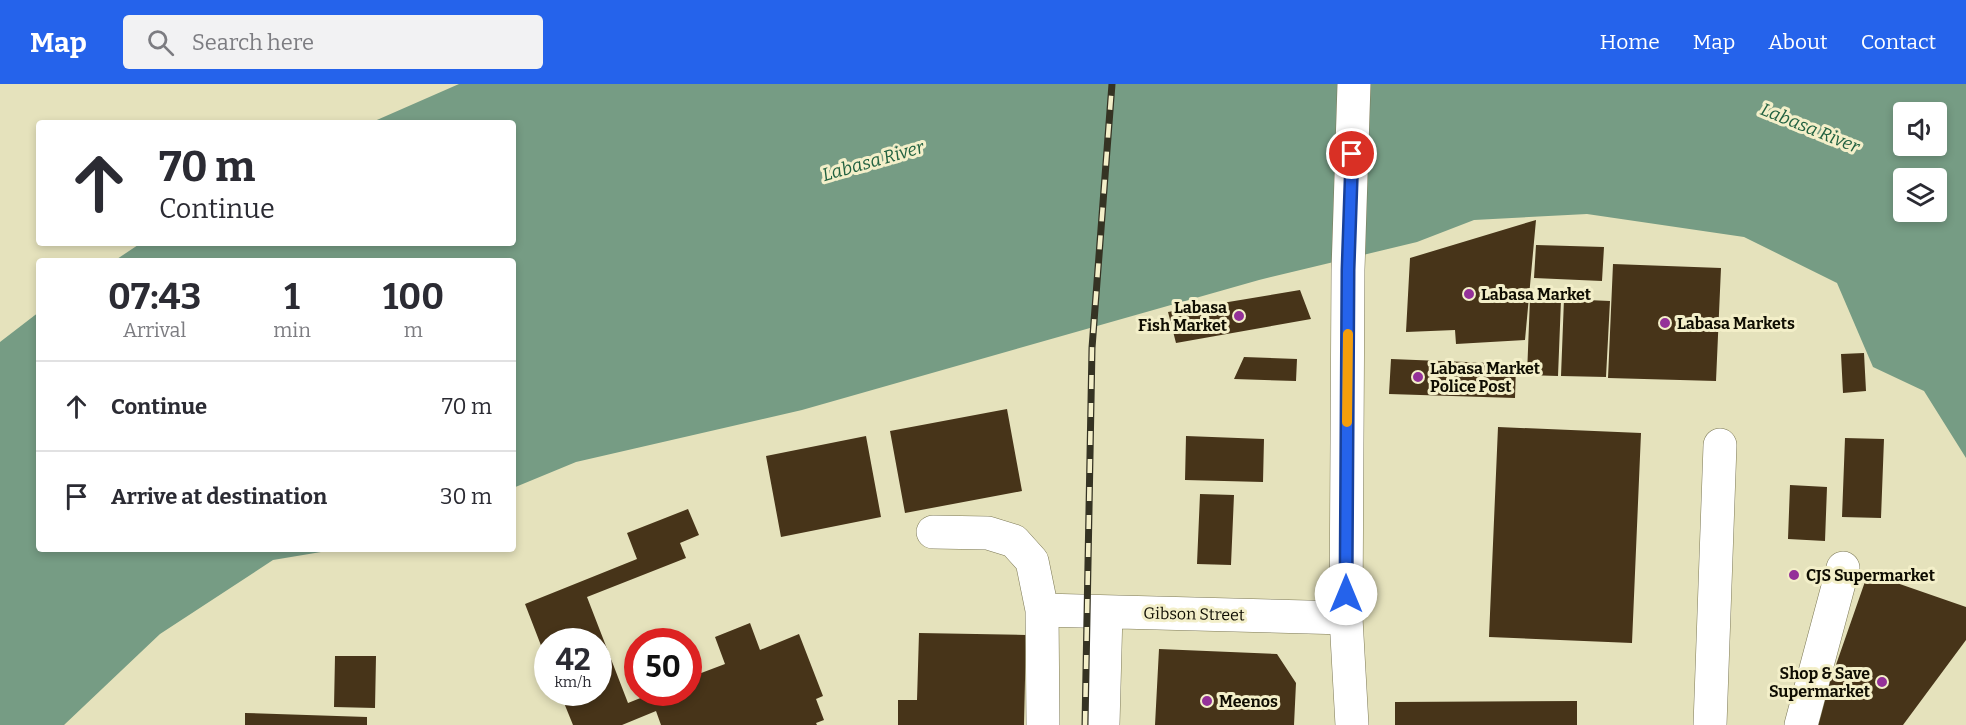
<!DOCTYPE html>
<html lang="en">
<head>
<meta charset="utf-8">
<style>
	body { margin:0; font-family:Bitter,serif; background:#f2f2f3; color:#2b2b33; height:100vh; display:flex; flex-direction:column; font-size:22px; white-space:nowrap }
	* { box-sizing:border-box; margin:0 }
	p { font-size:20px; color:#7c7c81 }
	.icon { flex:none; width:33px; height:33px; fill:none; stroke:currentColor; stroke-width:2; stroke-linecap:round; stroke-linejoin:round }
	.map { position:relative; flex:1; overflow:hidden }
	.details { position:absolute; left:36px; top:174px; width:480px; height:294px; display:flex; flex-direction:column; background:#fff; border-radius:6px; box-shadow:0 3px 9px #0003 }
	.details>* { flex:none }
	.hud { position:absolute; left:36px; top:36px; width:480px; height:126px; border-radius:6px; box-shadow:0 3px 9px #0003; background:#fff; color:#2b2b33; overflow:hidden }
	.tools { position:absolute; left:1893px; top:18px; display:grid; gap:12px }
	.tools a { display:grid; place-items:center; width:54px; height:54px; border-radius:6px; background:#fff; box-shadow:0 3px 9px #0003; font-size:30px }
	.speed { position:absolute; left:534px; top:544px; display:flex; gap:12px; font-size:30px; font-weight:700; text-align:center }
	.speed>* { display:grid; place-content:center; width:78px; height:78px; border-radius:50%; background:#fff; box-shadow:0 3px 9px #0003; line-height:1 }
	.speed small { font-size:15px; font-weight:400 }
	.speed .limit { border:9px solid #d22; background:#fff; color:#111 }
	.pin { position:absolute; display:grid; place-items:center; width:51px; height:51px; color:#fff; margin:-26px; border:3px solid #fff; border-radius:50%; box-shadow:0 2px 6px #0007 }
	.me { position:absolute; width:66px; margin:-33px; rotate:0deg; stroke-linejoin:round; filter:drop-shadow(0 0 4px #0008) }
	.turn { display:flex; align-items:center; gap:21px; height:126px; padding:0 24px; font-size:27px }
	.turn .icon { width:78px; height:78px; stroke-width:2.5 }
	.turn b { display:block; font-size:42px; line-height:51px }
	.eta { display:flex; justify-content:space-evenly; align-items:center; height:102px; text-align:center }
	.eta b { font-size:36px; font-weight:700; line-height:42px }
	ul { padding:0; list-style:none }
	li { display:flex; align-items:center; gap:18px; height:90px; padding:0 24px; border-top:2px solid #e1e1e2 }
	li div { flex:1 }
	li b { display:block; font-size:22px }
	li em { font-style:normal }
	header { display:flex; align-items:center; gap:36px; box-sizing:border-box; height:84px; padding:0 30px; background:#2563eb; color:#fff }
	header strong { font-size:28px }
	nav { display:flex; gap:33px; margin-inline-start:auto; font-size:21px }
	.search { width:420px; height:54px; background:#f2f2f3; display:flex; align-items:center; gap:15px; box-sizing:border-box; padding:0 21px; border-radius:6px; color:#7c7c81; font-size:22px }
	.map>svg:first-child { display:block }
</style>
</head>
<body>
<header>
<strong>Map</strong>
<div class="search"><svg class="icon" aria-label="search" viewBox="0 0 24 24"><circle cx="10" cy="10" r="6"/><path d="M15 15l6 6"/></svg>Search here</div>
<nav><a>Home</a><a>Map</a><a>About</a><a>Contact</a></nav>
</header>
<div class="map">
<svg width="1966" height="641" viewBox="0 0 1966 641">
	<rect width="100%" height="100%" fill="#e5e2bc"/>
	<path fill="#769c84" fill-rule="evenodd" d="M459,0H1966V374L1924,307L1873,283L1837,199L1744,153L1587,130L1474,136L1417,158L1259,196L802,326L576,378L513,404V177H114L141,159H513V39H370ZM1904,28H1936V62H1904ZM1904,94H1936V128H1904Z
		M39,228V465H339L273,476L160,550L64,641H0V258Z"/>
	<path fill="#473419" d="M1536,136L1525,256L1456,260L1455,246L1406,248L1410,174Z
		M1536,161L1604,163L1602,197L1534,194Z
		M1613,180L1721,184L1716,297L1608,294Z
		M1300,206L1311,235L1176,259L1168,228Z
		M1530,214L1561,216L1558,292L1527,291Z
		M1564,215L1610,217L1606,293L1561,292Z
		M1864,269L1866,307L1843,309L1841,270Z
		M1244,273L1297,275L1296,297L1234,295Z
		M1391,275L1516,280L1515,314L1389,310Z
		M1007,325L1022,407L905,429L890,347Z
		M1498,343L1641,349L1632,559L1489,553Z
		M866,352L881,433L781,453L766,372Z
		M1186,352L1264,355L1263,398L1185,396Z
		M1845,354L1884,355L1881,434L1842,433Z
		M1790,401L1827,403L1825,457L1788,455Z
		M1200,410L1234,411L1231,481L1197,480Z
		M688,425L699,451L680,459L686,474L587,513L628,619L653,609H688V594L725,580L715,553L750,539L760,566L799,550L823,612L816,615L824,636L816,639L817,641H661L656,627L622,641H573L560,609H598V558H548L547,577L525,520L637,475L627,449Z
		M1868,489L1966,523V556L1903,641H1815Z
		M919,549L1026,551L1024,641H898V616H917Z
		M1159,565L1277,570L1296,599L1294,641H1155Z
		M335,572H376L375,624L334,623Z
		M1577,617V641H1395V618Z
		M245,629L367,633V641H245Z"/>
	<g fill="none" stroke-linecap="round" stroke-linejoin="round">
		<defs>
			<path id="minor" d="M933,448L988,449L1014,457L1032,477L1042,526L1043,641
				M1042,526L1346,534
				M1103,641L1106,528
				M1710,641L1720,361
				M1801,641L1843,484"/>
			<path id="major" d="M1352,641L1346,534L1348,186L1354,0"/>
		</defs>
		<use href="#minor" stroke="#7d7956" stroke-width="34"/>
		<use href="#major" stroke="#7d7956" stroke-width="34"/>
		<use href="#minor" stroke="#fff" stroke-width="33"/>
		<use href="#major" stroke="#fff" stroke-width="33"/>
		<defs>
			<path id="rail" d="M1085,641L1092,264L1112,0"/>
		</defs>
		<use href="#rail" stroke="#353323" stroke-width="7"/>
		<use href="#rail" stroke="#f3efc9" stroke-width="4.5" stroke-dasharray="14" stroke-linecap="butt"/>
	</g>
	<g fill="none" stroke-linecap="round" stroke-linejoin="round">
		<defs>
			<path id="route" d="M1346,510L1348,186L1352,70"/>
		</defs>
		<use href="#route" stroke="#184099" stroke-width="15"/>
		<use href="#route" stroke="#2563eb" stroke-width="10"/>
		<path stroke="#f59e0b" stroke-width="10" d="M1347,338L1348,250"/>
	</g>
	<g fill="#943199" stroke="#f3efc9" stroke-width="2">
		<circle cx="1469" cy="210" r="6"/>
		<circle cx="1239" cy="232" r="6"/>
		<circle cx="1665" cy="239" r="6"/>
		<circle cx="1418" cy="293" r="6"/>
		<circle cx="1794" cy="491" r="6"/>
		<circle cx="1882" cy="598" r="6"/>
		<circle cx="1207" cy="617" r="6"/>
	</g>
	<g text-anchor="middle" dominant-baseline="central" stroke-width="6" stroke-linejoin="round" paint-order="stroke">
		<g font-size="16" font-weight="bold" fill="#0f0d02" stroke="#f3efc9" text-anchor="start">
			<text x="1481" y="210">Labasa Market</text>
			<text x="1227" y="223" text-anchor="end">Labasa<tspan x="1227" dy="18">Fish Market</tspan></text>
			<text x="1677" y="239">Labasa Markets</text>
			<text x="1430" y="284">Labasa Market<tspan x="1430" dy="18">Police Post</tspan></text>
			<text x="1806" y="491">CJS Supermarket</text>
			<text x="1870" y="589" text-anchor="end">Shop &amp; Save<tspan x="1870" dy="18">Supermarket</tspan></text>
			<text x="1219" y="617">Meenos</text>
		</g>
		<g font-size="16" fill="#0f0d02" stroke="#f3efc9">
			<text transform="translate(1194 530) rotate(1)">Gibson Street</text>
		</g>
		<g font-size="18" font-style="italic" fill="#216140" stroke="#f3efc9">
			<text transform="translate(1810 44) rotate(22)">Labasa River</text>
			<text transform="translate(873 77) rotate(-16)">Labasa River</text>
		</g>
	</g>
</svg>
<div class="tools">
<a><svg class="icon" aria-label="sound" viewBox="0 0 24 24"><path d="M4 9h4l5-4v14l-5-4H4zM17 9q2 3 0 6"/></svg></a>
<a><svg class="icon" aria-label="layers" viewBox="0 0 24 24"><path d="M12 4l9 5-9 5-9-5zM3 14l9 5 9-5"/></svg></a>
</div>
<div class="speed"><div>42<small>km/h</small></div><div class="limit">50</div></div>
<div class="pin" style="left:1352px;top:70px;background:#d93025"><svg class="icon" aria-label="arrive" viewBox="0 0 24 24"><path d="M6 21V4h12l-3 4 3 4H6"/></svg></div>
<svg class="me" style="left:1346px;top:510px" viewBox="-20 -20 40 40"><circle r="19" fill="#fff"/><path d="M0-13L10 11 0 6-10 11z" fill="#2563eb"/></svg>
<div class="hud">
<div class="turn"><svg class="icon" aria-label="ahead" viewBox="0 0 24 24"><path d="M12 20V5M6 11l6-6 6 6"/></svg><div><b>70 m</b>Continue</div></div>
</div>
<section class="details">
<div class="eta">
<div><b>07:43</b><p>Arrival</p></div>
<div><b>1</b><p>min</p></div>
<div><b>100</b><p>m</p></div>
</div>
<ul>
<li><svg class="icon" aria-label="ahead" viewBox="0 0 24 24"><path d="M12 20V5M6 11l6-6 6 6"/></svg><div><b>Continue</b></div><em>70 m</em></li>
<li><svg class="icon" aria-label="arrive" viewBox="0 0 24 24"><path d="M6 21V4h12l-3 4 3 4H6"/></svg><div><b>Arrive at destination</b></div><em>30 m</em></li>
</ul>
</section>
</div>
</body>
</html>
